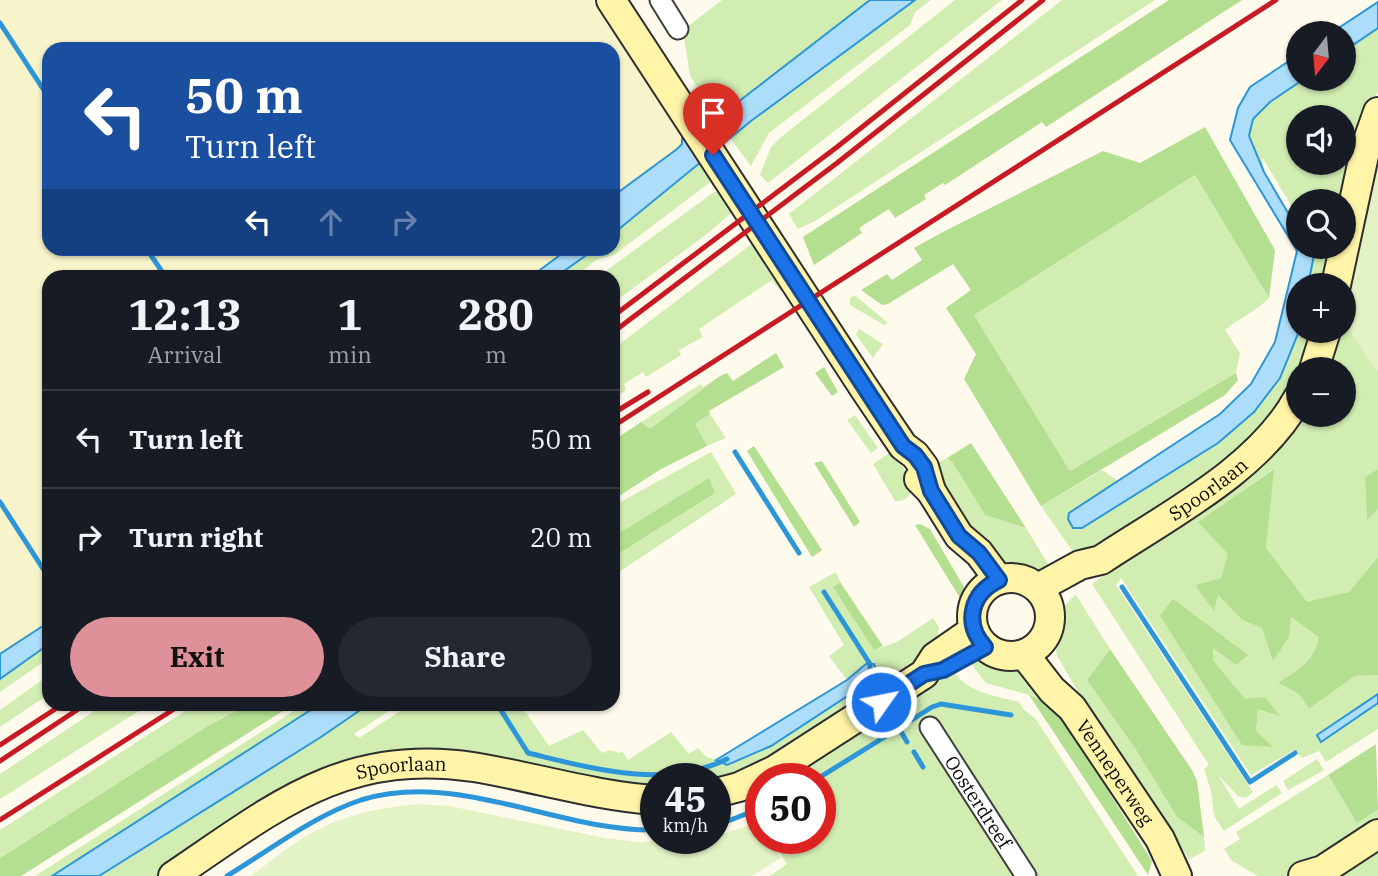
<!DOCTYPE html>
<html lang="en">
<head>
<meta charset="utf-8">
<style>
	body { margin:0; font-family:"IBM Plex Serif",serif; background:#242831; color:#f1f3f6; height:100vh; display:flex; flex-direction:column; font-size:26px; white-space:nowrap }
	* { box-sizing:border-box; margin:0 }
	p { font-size:23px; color:#9ea1a6 }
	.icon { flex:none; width:38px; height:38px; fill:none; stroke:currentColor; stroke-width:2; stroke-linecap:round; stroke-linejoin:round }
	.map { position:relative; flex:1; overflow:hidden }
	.details { position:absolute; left:42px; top:270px; width:578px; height:441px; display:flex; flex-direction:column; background:#171b24; border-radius:21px; box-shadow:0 2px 5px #0004 }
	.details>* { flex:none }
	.top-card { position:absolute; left:42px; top:42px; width:578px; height:214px; border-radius:21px; box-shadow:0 2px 5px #0004; background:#1a4fa0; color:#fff; overflow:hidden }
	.needle { width:46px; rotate:196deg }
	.controls { position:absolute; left:1286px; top:21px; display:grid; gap:14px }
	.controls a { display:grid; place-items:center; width:70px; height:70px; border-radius:50%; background:#171b24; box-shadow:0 2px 5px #0004; font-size:35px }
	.speed { position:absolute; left:640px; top:763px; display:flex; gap:14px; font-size:35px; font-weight:700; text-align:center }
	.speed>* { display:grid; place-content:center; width:91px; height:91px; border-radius:50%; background:#171b24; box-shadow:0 2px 5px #0004; line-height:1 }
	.speed small { font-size:18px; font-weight:400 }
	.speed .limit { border:10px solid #d22; background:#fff; color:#111 }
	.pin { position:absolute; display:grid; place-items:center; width:60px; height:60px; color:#fff; margin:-72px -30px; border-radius:50% 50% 50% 0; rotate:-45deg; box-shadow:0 0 7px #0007 }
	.pin .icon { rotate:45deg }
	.me { position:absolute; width:77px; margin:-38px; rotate:57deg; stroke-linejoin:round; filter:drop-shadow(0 0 5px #0008) }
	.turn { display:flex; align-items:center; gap:24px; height:147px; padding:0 28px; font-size:32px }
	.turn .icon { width:91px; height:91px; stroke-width:2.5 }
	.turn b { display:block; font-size:49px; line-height:60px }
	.lanes { display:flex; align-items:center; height:66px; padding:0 28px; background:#0003; justify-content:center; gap:35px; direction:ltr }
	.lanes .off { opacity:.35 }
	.eta { display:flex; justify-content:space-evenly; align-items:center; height:119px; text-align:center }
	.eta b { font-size:42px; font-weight:700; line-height:49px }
	.action { display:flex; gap:14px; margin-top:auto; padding:14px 28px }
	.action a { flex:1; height:80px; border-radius:42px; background:#de9198; color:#111; font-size:28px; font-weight:700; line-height:80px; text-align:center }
	.action a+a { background:#242831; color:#f1f3f6 }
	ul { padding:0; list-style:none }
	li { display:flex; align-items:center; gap:21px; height:98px; padding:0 28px; border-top:2px solid #363941 }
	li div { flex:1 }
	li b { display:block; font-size:26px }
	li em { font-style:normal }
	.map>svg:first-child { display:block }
</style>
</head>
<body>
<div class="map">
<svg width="1378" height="876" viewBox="0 0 1378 876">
	<rect width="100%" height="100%" fill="#fffbec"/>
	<path fill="#f7f3ca" d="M0,0H592L664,105L682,139V144L613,197L612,49H49V248L568,249L532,276H49V622L0,654Z"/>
	<path fill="#d1edb2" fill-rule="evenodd" d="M722,0H884L858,20L716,117L690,76L683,30Z
		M915,0H931L915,12L910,25L769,133L751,166L730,138Z
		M955,0H1002L768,183L760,175L771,147L781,137Z
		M1062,0H1155L815,221L798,229L789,214Z
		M1378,28V92L1367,114L1344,201H1298V217L1262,157L1264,172L1249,136L1253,119L1270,102L1304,79H1344V51ZM1298,117H1344V163H1298Z
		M704,159L718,175L709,183L614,255L598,259L575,276H557L595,249L612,248L613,234Z
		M1195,175L1269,298C1257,311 1239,318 1225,330L1240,353L1236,373L1070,471L974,315Z
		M714,192H723L738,207L707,234L613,303L612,276H599Z
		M758,239L788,286L780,291L772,280L699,329L703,337L679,350L681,355L646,377L643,372L624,384L626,390L613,399V349Z
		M1319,247H1335L1327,285H1308L1314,255Z
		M853,296H856L888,323L884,325L850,305V298Z
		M1378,303V469L1365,477L1367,520L1378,509V557L1349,592L1307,603L1266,549L1273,469L1199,522L1229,553L1221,578L1195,585L1214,610L1218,595L1242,620L1262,628L1291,617L1320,637L1316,653L1295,673L1278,683L1299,694L1309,709L1355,676L1378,675V694L1317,735L1322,742L1378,703V729L1326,762L1319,751L1302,758L1294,750L1251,775L1121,578L1116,585L1253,792L1246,798L1238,796L1218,775L1239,809L1276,785L1282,793L1224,831L1214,816L1211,791L1204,769L1209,765L1092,584L1270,455L1300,415H1344V369H1323L1337,331H1344V321L1371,362ZM1160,616L1248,655L1213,647V660L1245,699L1278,715L1258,708L1256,731L1272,747L1242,744Z
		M859,329L883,344L873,358L856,335Z
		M1299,331H1317L1304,369H1298V381L1265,431L1235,461L1078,559L1041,506L1102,470L1118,481L1069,513L1082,528L1218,443L1254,412L1280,378Z
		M720,376L650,429L641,422L701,384L703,387Z
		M710,414L726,438L707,446L694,424Z
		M855,415L878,448L871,453L847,420Z
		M711,452L736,494L613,576V506Z
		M891,452L914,482C912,494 908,502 895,501L873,464Z
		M947,458L953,463L985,515L1026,528L1053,572L1038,575L1009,570L1001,566L990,556L929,468Z
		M836,572L840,582L834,586L874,650L897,642L933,618L939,627L936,648L778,758L729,779H656V788L413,751L160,876H101L321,737L370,704H400L354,734L359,738L411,704H520L549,746L583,730L602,753L610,750L619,753L622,751L628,760L671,732L689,754L698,748L707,757L716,760L771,746L866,664L847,680L829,656L844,645L809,587Z
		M1076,595L1110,649L1087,680L1136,750L1177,817L1204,837L1205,851L1189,859L1098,725L1057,656C1053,633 1056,609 1076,595Z
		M49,644V658L0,692V679Z
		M990,657L1025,668L1055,706L1029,695L986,683L969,661Z
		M953,671C967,692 995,696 1019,702L1024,710L1035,718L1138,876H770L787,864L770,838H821V779H775L824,752Z
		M49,675V694L0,727V710Z
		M105,704H150L0,799V774Z
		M196,704H249L206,727L0,858V830Z
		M305,704H320L52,876H35Z
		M1317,759L1324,770L1288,790L1283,781Z
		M1328,775L1357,823L1378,810V824L1291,876H1258L1231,860L1224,849L1240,839L1236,832Z
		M761,786V825L743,796Z
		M1378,845V876H1331Z"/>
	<path fill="#b4df90" d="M1169,0H1242L1046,127L1042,122L945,185L943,183L924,195L926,199L895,218L889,209L859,228L862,233L814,265L803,237Z
		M1205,127L1275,250L1269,298L1195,175L974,315L1070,471L1236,373L1238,380L1225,395L1041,506L964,379L976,354L946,308L971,290L953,264L888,304L882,305L861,290L887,274L892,280L922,260L914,248L941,233L1103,151L1140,163Z
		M776,353L784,367L709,411L710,414L695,424L707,446L661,469L613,500V441L641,422L650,429L720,376L727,373L733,381Z
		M824,367L838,392L832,396L815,373Z
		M971,443L1026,528L985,515L953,463L947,458Z
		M754,446L822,550L812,557L747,451Z
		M822,461L860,522L854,527L814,463Z
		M1274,469L1266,548L1307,602L1349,592L1378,557V675L1355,676L1309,709L1299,694L1278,683C1298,670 1315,661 1319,637L1291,617L1289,637L1273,661L1262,628L1242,620L1218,595L1214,611L1195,585L1221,578L1228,554L1198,522Z
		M1378,469V509L1367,520L1365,477Z
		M709,478L715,493L613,557V537Z
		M920,524L930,529L968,594L960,598L915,525Z
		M840,582L883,646L874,650L833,587Z
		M1173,599L1248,655L1236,665L1213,648V660L1245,699L1265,697L1280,716L1258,709L1256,731L1273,747L1242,745L1160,616Z
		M1110,649L1192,770L1197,781L1204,837L1177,817L1136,750L1087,680Z
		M1029,695L1055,706L1152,861L1148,875Z
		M249,704H294L21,876H0V858L206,727Z
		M1376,744L1378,810L1357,823L1328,775Z"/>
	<path fill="#e4f3c5" d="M1378,156V372L1344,321V302Z
		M417,804L450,806L605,838L639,842L716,838V836L757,823L761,829V838H768L781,858L752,876H250C269,863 288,846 308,835C342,815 378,808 417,804Z"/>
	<path fill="#acdefb" stroke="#2d96d8" stroke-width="2" d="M870,0H915L751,121L613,234V197L616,194L677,149L682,144V139L688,141L696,138L738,102Z
		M1378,2V28L1344,51V33H1331Z
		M1298,55V79H1304L1270,102L1253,119L1249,136L1264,172L1298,230V247H1309L1314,255L1308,285H1298L1299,331L1280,378L1254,412L1218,443L1082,528H1073L1068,519L1069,513L1220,414L1251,384L1275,342L1297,251L1230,140L1238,108L1250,87Z
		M568,249H595L557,276H532Z
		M49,622V644L0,679V654Z
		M866,664H874L878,676L771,746L727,765L716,760L847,680Z
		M1378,694V703L1321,742L1317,735Z
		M320,704H369L321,737L99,876H52Z"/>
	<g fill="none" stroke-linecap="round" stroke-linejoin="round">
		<path stroke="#2d96d8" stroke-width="5" d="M0,23L49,98
			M146,248L165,276
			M735,452L799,553
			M0,502L49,578
			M1122,587L1250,782L1295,753
			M824,592L870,664V669
			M497,704L528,753C591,768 664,790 727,759
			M907,742L899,728L932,707L941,704L1011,715
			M914,752L923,767
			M817,779L899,728
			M716,824L728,821L761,808
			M227,876C270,850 313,816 361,800C460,770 558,832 656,830"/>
		<defs>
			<g id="street">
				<path d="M660,0L678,29"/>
				<path id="s1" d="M930,727L1026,876"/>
			</g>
			<g id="secondary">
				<path d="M611,0L864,388L903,446L915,455L924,467L931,491"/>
				<path d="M1336,285L1366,146L1378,112"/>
				<path d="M1314,369L1326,331"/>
				<path d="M919,479L931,491L959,536L979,553L999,580"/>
				<circle cx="1011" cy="617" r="39"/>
				<path id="s2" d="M1038,588L1080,565L1101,560C1167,516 1260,469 1298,398"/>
				<path id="s3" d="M1024,654L1052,690L1072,708L1160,839L1177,876"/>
				<path d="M716,793L739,787L775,770L924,674L935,657L974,630"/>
				<path id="s4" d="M173,876C274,808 343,748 473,767C535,777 594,796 656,800"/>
				<path d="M1303,876L1323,870L1378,834"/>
			</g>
		</defs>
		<use href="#street" stroke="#3f3f3f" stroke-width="23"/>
		<use href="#secondary" stroke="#2e2e2e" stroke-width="32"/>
		<use href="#street" stroke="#fff" stroke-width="19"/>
		<use href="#secondary" stroke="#fff4a7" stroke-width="28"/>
		<path stroke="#c71a24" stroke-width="5" d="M612,317L837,147L1022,0
			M612,333L837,163L1043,0
			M612,414L648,392
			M612,427L1276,0
			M0,745L63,704
			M0,761L86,704
			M0,820L182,704"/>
	</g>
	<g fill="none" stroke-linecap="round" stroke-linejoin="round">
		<defs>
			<path id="route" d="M713,155L903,446L915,455L924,467L931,491L959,536L979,553L999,580C971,593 963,623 985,647L943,670L924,674L881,702"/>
		</defs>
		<use href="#route" stroke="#114b97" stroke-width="18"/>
		<use href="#route" stroke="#1a73e8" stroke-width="12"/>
	</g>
	<g text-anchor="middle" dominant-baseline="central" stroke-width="7" stroke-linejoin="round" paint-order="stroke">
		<g font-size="19" fill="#0c0c0c" stroke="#fff">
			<text stroke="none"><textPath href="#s2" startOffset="198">Spoorlaan</textPath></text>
			<text stroke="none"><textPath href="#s4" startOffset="257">Spoorlaan</textPath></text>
			<text stroke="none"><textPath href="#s3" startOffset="150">Venneperweg</textPath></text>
			<text stroke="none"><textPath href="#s1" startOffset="89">Oosterdreef</textPath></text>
		</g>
	</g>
</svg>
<div class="controls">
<a><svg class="needle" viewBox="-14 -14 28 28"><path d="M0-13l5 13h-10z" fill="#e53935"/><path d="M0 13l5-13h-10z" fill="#9ea1a6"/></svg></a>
<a><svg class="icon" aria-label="sound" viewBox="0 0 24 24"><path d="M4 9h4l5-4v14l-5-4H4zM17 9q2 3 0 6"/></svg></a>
<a><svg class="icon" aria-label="search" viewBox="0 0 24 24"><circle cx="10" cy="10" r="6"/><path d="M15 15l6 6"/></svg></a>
<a>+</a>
<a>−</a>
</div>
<div class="speed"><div>45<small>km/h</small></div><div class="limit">50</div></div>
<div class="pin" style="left:713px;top:155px;background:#d93025"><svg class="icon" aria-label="arrive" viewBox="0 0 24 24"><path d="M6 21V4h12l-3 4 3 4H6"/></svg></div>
<svg class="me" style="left:881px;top:702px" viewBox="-20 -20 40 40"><circle r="17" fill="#1a73e8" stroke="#fff" stroke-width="3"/><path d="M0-11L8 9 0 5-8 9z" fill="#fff"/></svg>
<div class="top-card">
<div class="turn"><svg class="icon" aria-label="left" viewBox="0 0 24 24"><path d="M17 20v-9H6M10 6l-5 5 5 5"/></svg><div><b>50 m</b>Turn left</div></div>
<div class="lanes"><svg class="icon" aria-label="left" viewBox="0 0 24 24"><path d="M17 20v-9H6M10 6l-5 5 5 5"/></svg><svg class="icon off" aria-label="ahead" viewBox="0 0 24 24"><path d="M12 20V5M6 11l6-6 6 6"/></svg><svg class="icon off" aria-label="right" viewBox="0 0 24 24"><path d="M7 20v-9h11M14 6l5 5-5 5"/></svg></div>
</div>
<section class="details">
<div class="eta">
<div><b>12:13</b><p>Arrival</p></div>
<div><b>1</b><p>min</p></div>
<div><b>280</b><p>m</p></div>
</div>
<ul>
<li><svg class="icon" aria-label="left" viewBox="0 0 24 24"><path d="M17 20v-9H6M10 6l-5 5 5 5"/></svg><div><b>Turn left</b></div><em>50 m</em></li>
<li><svg class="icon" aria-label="right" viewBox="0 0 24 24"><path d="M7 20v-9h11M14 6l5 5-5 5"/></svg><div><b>Turn right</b></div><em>20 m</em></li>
</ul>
<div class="action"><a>Exit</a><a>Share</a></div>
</section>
</div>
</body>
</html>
